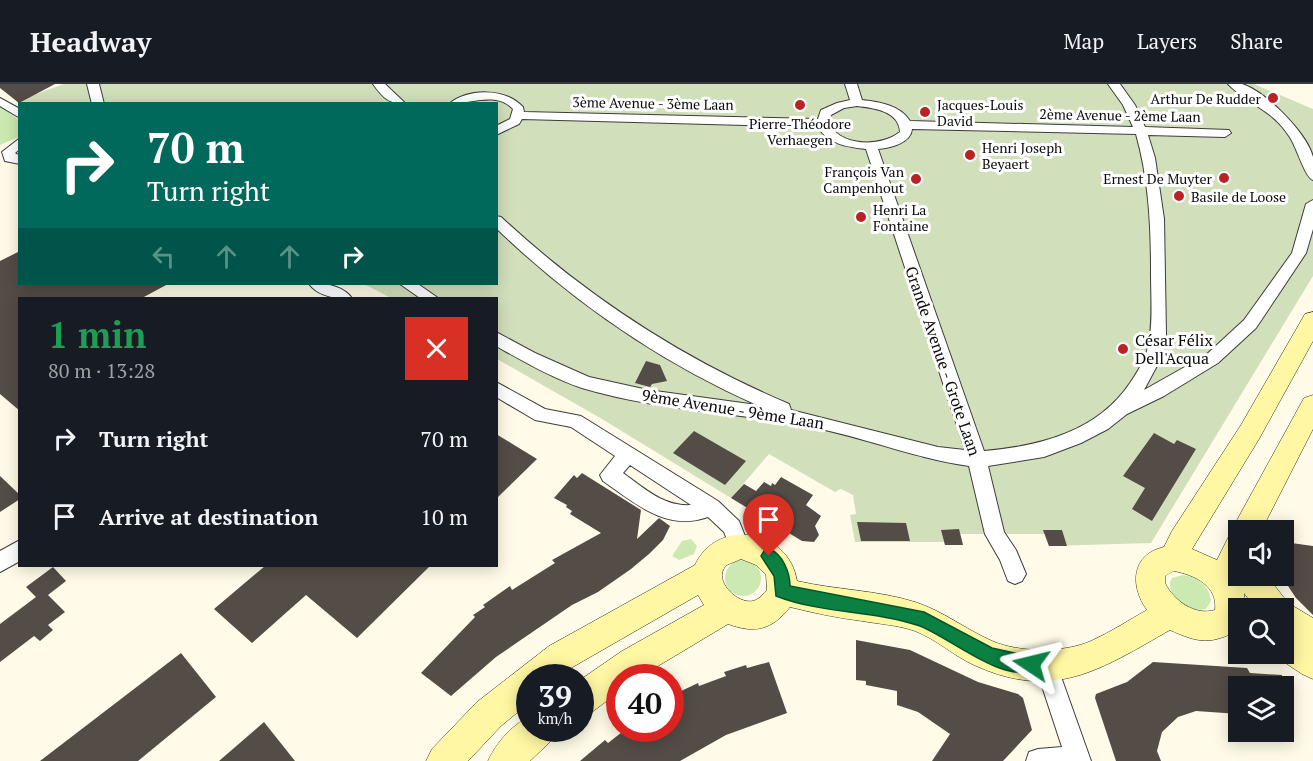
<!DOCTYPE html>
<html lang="en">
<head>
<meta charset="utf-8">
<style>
	body { margin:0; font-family:"PT Serif",serif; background:#20242c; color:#f1f3f6; height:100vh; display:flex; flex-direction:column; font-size:22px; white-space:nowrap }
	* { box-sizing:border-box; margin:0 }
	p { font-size:20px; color:#9ea1a6 }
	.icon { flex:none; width:33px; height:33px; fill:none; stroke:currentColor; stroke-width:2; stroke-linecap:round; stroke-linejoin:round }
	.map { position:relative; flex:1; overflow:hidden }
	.side { position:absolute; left:18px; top:213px; width:480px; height:270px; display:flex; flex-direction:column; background:#171b24; border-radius:0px; box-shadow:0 3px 15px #0003 }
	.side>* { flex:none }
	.guide { position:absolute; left:18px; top:18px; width:480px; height:183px; border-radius:0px; box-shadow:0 3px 15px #0003; background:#00695c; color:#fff; overflow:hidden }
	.controls { position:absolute; left:1228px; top:436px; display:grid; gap:12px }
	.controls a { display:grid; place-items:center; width:66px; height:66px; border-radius:0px; background:#171b24; box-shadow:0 3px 15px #0003; font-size:30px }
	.speed { position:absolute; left:516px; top:580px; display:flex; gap:12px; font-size:30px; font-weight:700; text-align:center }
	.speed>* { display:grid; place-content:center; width:78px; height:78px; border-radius:50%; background:#171b24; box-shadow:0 3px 15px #0003; line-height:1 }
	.speed small { font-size:15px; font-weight:400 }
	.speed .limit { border:9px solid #d22; background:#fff; color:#111 }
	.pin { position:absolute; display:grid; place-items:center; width:51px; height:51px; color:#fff; margin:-62px -26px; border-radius:50% 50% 50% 0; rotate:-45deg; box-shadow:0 0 6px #0007 }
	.pin .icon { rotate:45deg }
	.me { position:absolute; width:66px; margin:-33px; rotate:280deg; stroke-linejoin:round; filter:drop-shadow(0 0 4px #0008) }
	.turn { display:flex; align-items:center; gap:21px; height:126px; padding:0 30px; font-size:27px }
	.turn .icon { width:78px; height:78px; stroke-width:2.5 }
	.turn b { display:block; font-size:42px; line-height:51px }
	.lanes { display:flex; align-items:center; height:57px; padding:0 30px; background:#0003; justify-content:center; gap:30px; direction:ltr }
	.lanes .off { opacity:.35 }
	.round { display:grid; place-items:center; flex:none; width:63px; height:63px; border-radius:0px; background:#20242c }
	.head { display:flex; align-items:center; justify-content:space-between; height:102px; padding:0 30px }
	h1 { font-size:36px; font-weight:600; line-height:45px; color:#1e9e55 }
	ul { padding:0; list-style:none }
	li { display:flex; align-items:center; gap:18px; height:78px; padding:0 30px }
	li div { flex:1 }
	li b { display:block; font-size:22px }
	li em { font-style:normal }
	header { display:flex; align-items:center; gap:36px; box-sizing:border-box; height:84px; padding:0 30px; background:#171b24; border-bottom:2px solid #363941 }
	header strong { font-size:28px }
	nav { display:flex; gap:33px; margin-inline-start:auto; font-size:21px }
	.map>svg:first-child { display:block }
</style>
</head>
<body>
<header>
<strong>Headway</strong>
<nav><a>Map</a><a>Layers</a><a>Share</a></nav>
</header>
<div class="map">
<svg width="1313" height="677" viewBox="0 0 1313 677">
	<rect width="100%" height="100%" fill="#fffbe8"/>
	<path fill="#cde9b2" d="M0,21L20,37L19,53L0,61Z
		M691,455L697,462L694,470L679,476L672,472L682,457Z
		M725 494a18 18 0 1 1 36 0a18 18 0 1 1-36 0Z
		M1183,491C1197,493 1210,502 1211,517L1206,525C1189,529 1169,516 1170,498L1172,494Z"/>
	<path fill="#d2dfbb" d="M64,0H1254L1313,25V192L1151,459L1049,462L1045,450H960L963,461H945L944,458H855L850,431L856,430L853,411L841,405L835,408L769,370L731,414L602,335L497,275L496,214H391L364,200H496V20H19L16,17Z"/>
	<path fill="#534c47" d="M0,0H55L19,19L0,4Z
		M20,167V200H168L142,214H20V327L0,310V177Z
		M646,277L660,281L667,297L652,300L650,303L635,299Z
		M694,347L746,377L725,401L673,369Z
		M1154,349L1174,360L1177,356L1196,365L1152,437L1132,425L1145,404L1123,392Z
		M496,350L537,375L496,415Z
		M582,389L641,426L637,455L659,434L670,442L663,456L649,470L631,485L598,508L572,521L496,573L451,612L421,589L475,533L473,531L485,523L483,521L510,502L512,506L555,479L552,476L601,449L570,430L572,427L566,423L567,421L554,414L574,391L577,394Z
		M0,392L20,411V415L0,428Z
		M781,393L813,411L806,421L821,432L815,442L819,451L814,458L802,457L731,414L744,400L756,407L764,398L771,402L772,399L775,401Z
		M857,438L906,439L910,457H861Z
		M959,445L963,461H945L941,446Z
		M1043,446H1062L1067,462H1049Z
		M1284,458L1313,462V531L1296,514L1284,496Z
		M265,482H430L357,554L306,511L252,559L214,525Z
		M53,483L66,497L48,511L65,528L48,541L53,546L40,557L34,552L0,578V540L36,513L26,503Z
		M856,556L910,566L978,598L1018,610L1023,614L1032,646L1003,677H932L950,650L918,628L897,621V607L866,601V597L856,596Z
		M181,569L216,613L138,677H40Z
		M769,578L787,629L726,651L680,677H580L605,656L608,659L626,645H670V617L679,612L677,609L698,599L699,602L726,592L724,588L746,581L747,584Z
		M1153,578L1247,584L1250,589L1282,591L1281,603H1239V630L1196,627L1178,633L1162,648L1157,667L1161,677H1116L1095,614L1096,610L1127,598Z
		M264,638L295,677H219Z"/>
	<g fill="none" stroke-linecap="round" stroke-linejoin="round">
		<defs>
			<path id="street" d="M87,0H99L104,20H92Z
				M373,0H385L406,20C389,20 383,14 373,0Z
				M845,0H857L862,16C879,18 900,21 910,37L1133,43L1123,21L1108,0H1120L1135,21L1145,43L1229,46L1231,49L1225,53L1148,51L1155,74L1164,135L1166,251L1159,278L1144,306L1206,271L1244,236L1292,169L1306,120L1313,116V145L1306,169L1256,244L1218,279L1164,312L1127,330L1108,345L1081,359L1044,373L988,382L1004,448L1016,466L1026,490L1022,497L1015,500L1008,497L1000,476L985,450L969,382C913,374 861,352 806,342C732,328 655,326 582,304C552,294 523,277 496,262V248L535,269L589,293L648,306L757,321C660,278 573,218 496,144V132L501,133C587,213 681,274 789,320L791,326L938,363L965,366L866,65C847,63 828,60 818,43L522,35L519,40L496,51V42L510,35L513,25C496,7 470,20 449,20C468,4 506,4 523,23L524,28L818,35L821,26L837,19L850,16ZM857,22C874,24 899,27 900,48C881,63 842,63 829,40L831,31L844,24ZM912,45L1136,50C1149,96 1151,142 1151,190C1151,212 1153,237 1149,258C1147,273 1138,287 1130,299C1097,348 1040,362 984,367L878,65C890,64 911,59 912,45Z
				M1228,0C1232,0 1238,0 1242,0C1265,7 1307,49 1313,73C1313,80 1313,89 1313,96C1305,94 1296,61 1289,52C1273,26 1247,20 1228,0Z
				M0,14L20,25V34L0,22Z
				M20,54V65L15,69L20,72V80L5,77L2,68Z
				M309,200C324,199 342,201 352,214C337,215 319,213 309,200Z
				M400,200H418L438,214H420Z
				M496,298L545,325L581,332L718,417L739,437L749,462L746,468L739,471L732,468L724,448L708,433C666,448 635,419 603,397L600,391L615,372L571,343L535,336L496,313ZM630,381L691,421C664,423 644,404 623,389Z
				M20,456V477L0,488V467Z
				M1046,570L1054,573L1091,677H1026L1029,668L1038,665L1062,663L1035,581L1038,573Z"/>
			<path id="secondary" d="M1313,228V257L1259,355L1192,465L1217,476L1229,452L1233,450L1232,447L1236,438L1304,314L1313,311V345L1261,447H1239V492H1267L1288,519L1313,534V595L1302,590L1272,570H1284V525H1256L1244,509L1246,525H1239V546C1210,561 1199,559 1170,546C1101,585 1055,618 974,581C954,572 936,555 915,547C898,541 879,540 862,537C838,534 814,529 790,523C772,546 755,550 728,540L638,594H620V607L592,628L580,632V596L622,567L704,521L698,511L571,584L559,594H530V618L501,642L468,677H426L432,665L477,618L549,562L695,481C717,433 789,445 797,497C836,506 877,506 915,518C943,527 965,545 992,557C1020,569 1064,569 1091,557C1111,548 1129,536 1147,526C1129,501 1132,470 1164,463L1172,447L1241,341L1305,230ZM741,475L756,481L766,491L767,506C764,509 760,514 756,516C740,524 710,495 727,481C731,479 737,477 741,475ZM1174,487C1195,491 1218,502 1215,526C1195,532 1174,517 1165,499V492Z
				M530,632V645H556L551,657L530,677H488C496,659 512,641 530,632Z"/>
		</defs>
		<use href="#street" stroke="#3d3d3d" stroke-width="2"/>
		<use href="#secondary" stroke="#2c2c2c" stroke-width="1"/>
		<use href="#street" fill="#fff" fill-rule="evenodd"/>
		<use href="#secondary" fill="#fff7a3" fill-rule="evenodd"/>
	</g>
	<path fill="#0b8043" stroke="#07532c" stroke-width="1.5" d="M769,465C783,470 790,489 790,502L924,528L992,564L1037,574L1040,580L1037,586C1002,600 951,554 920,542C873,526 822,530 776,512L774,492L761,472L764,467Z"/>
	<g fill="#bb2225" stroke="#fff" stroke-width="2">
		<circle cx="1273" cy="14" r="6"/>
		<circle cx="800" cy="21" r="6"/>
		<circle cx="925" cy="28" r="6"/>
		<circle cx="970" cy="71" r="6"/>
		<circle cx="1224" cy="94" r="6"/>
		<circle cx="916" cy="95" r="6"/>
		<circle cx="1179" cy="112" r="6"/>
		<circle cx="861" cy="133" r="6"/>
		<circle cx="1123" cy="265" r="6"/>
	</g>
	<g text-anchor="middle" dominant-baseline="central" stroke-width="6" stroke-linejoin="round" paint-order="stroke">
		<g font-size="14" fill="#0a0a0a" stroke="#fff" text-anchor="start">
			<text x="1261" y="14" text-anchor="end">Arthur De Rudder</text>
			<text x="937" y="20">Jacques-Louis<tspan x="937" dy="16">David</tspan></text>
			<text x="800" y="39" text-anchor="middle">Pierre-Théodore<tspan x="800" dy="16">Verhaegen</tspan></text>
			<text x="982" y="63">Henri Joseph<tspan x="982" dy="16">Beyaert</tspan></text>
			<text x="904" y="87" text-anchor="end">François Van<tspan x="904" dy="16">Campenhout</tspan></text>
			<text x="1212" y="94" text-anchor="end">Ernest De Muyter</text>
			<text x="1191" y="112">Basile de Loose</text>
			<text x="873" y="125">Henri La<tspan x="873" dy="16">Fontaine</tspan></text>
		</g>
		<g font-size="14" fill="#0a0a0a" stroke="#fff">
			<text transform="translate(653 19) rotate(1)">3ème Avenue - 3ème Laan</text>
			<text transform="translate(1120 31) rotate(1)">2ème Avenue - 2ème Laan</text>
		</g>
		<g font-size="16" fill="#0a0a0a" stroke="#fff" text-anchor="start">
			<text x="1135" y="256">César Félix<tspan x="1135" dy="18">Dell'Acqua</tspan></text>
		</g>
		<g font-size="16" fill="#0a0a0a" stroke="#fff">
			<text transform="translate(943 277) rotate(71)">Grande Avenue - Grote Laan</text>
			<text transform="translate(733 325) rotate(9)">9ème Avenue - 9ème Laan</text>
		</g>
	</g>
</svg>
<div class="controls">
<a><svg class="icon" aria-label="sound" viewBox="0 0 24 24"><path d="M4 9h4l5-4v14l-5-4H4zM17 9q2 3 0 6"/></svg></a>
<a><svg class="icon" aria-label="search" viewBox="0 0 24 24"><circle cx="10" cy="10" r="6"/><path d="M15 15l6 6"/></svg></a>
<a><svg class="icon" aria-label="layers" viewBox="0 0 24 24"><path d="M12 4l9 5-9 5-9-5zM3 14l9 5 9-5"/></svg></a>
</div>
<div class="speed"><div>39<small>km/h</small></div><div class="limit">40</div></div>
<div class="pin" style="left:769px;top:472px;background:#d93025"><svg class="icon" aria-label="arrive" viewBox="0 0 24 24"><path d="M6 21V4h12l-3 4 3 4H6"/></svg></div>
<svg class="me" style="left:1031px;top:580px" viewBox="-20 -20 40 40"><path d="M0-17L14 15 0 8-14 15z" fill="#0b8043" stroke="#fff" stroke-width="4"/></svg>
<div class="guide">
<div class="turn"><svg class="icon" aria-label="right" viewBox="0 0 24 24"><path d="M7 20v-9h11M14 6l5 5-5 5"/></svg><div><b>70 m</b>Turn right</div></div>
<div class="lanes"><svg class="icon off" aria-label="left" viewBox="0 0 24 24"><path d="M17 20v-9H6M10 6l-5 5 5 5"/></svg><svg class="icon off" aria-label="ahead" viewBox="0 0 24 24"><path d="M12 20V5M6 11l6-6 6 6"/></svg><svg class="icon off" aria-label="ahead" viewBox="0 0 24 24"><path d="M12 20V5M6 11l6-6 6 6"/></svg><svg class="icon" aria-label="right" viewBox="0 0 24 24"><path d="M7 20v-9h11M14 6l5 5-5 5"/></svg></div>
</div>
<section class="side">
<div class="head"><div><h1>1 min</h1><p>80 m · 13:28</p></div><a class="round" style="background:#d93025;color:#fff"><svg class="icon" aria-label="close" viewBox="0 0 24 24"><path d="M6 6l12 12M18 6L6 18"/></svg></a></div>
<ul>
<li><svg class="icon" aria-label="right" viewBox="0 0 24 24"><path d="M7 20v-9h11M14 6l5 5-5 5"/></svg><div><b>Turn right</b></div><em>70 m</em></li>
<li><svg class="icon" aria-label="arrive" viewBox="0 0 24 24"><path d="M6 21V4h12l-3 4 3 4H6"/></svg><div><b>Arrive at destination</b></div><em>10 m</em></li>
</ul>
</section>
</div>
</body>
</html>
